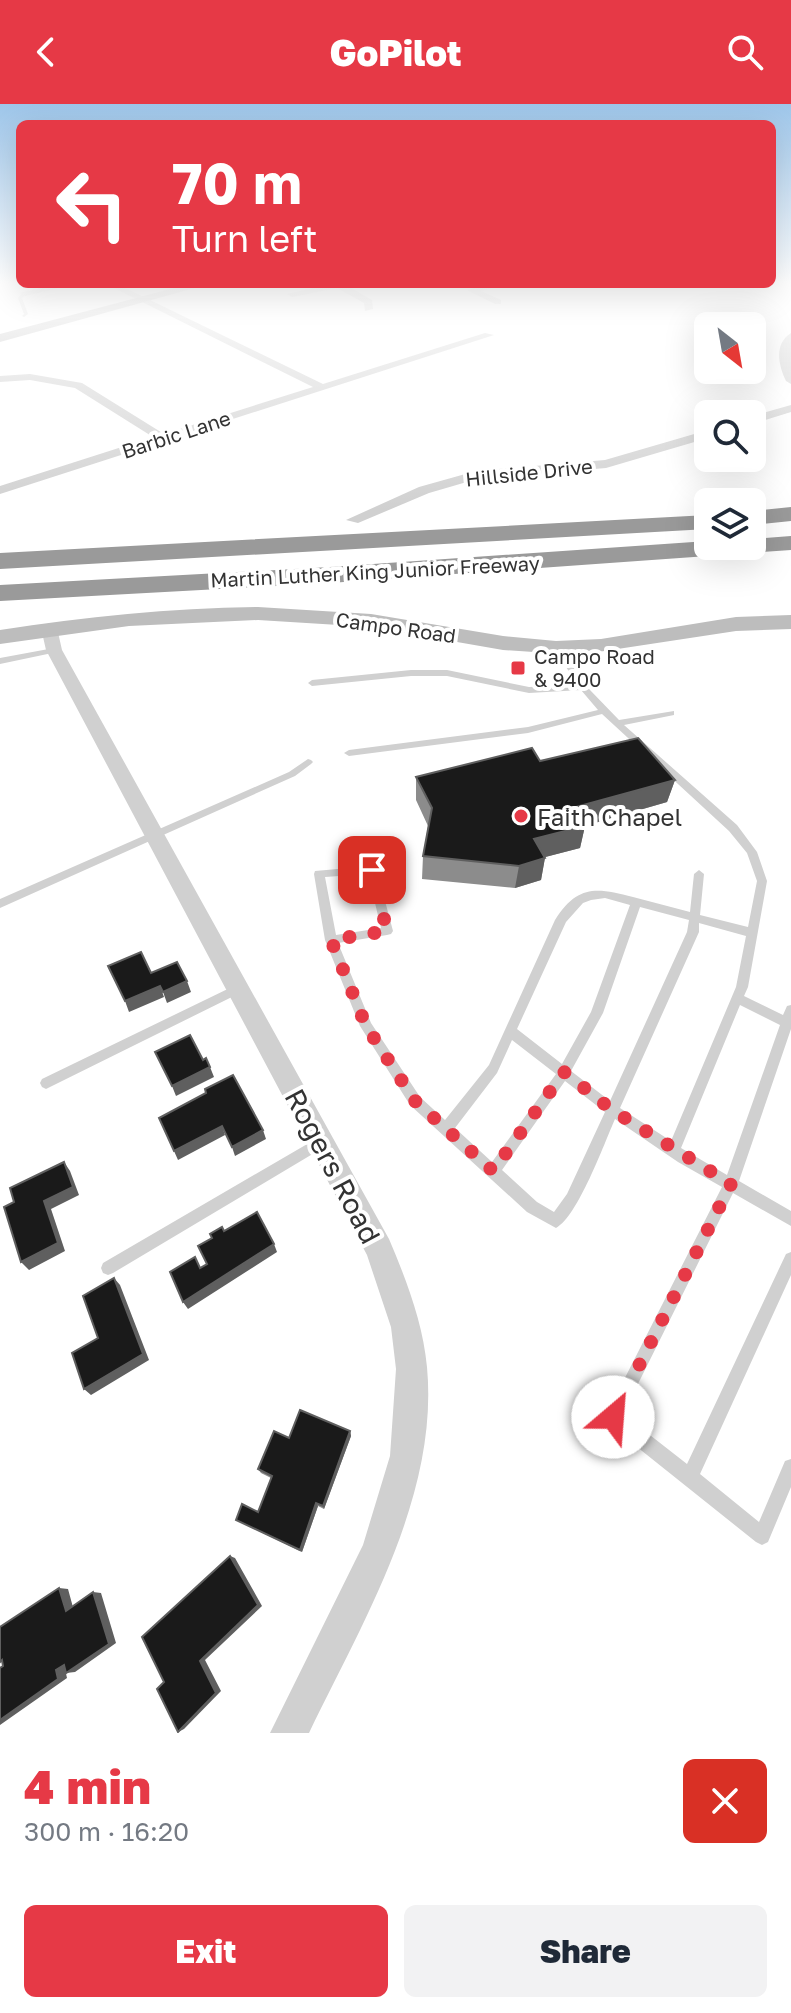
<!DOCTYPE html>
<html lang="en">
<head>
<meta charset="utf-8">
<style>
	body { margin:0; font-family:"Golos Text",sans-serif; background:#f2f2f3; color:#1f2937; height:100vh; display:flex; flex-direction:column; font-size:30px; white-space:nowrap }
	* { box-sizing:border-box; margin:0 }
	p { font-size:26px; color:#747a83 }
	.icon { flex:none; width:44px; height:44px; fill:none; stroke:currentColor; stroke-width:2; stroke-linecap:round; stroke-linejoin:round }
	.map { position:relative; height:1629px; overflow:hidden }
	.drawer { display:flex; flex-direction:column; background:#fff; flex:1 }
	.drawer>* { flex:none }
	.guide { position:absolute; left:16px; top:16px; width:760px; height:168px; border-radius:12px; box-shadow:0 8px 32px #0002; background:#e63946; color:#fff; overflow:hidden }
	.needle { width:52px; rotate:149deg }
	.controls { position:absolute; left:694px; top:208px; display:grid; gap:16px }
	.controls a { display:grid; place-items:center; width:72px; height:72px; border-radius:12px; background:#fff; box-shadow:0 8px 32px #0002; font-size:40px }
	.pin { position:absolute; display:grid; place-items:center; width:68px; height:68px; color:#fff; margin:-34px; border-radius:16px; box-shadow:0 4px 12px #0006 }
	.me { position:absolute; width:88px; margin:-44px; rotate:27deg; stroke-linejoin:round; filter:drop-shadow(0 0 6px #0008) }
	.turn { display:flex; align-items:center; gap:28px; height:168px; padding:0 24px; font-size:36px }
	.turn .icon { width:104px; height:104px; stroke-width:2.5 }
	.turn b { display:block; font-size:56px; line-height:68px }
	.round { display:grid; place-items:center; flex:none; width:84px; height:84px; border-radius:12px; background:#f2f2f3 }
	.overview { display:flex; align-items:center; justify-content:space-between; height:136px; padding:0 24px }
	h1 { font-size:48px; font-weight:800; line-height:60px; color:#e63946 }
	.primary-button { display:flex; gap:16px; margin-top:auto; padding:16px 24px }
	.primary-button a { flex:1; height:92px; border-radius:12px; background:#e63946; color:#fff; font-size:32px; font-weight:800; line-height:92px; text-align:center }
	.primary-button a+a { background:#f2f2f3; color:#1f2937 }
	header { display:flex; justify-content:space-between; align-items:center; height:104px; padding:0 24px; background:#e63946; color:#fff; font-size:36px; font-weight:800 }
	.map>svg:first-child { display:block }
</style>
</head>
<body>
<header><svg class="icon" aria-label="back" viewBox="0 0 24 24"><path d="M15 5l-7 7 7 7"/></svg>GoPilot<svg class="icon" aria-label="search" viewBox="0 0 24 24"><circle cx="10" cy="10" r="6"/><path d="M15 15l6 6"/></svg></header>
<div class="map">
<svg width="791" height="1629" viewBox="0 0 791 1629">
	<rect width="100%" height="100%" fill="#fff"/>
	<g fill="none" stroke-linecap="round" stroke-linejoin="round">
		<path fill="#d0d0d0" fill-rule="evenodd" d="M23,188L27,189L22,194L28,210L24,213L22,212L24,210L18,194Z
			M555,543H561L590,586L619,616L674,607V611L624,621L737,721L757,748L767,777L748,883L744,892L783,911L787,902L791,901V925L739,1077L791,1107V1122L733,1089L623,1310L687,1360L786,1150L791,1148V1171L700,1370L759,1418L785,1357L791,1355V1383L768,1438L762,1441L756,1438L607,1319L605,1313L722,1083L678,1058L615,1015C604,1040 578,1112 556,1124L527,1108L410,1001L360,922L325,836L314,770L315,767L372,762L376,763L393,827L391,830L387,831L338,839L371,919L420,993L445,1016L489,961L555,816C578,780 597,784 633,793C652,798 671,803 690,808L694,770L699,766L704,770L700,811L748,823L757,777L747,749L729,727L602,610L528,629L349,652L344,649L349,646L528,623L598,606L581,586L529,589L447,572H411L312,582L308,579L312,576L411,566H447L529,583L578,581L554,545ZM368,770L381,824L336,831L325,773ZM605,794L630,801L591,908L562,960L517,925L566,818L583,799L591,796ZM640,803L689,816L687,828L610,997L571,967L603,909ZM699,819L746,832L736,883L671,1037L620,1004L699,828ZM740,901L780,921L727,1071L681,1044ZM512,936L556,970L492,1058L455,1024L497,969ZM565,977L605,1008L567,1090L554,1108L537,1098L502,1066Z
			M54,544L58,546L57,548L0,560V554Z
			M308,655L311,656L313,658L311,660L295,672L0,804V795L289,668Z
			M238,880L242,882L244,885L242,888L50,983L46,985L42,983L40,979L42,975Z
			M321,1032L326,1034L328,1038L326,1042L113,1169L108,1171L103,1169L101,1164L103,1159Z"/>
		<path fill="#d0d0d0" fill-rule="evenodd" d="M57,180H75L25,192L20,189Z
			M106,180H117L323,280L485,229L494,231L0,390V382L153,333L75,284L30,276L0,278V272L30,270L82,279L164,330L313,283Z
			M330,180H344L372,196L373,205L365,207L364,199L337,184L292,193L287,190Z
			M489,180H507L481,187L501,196V200H495L467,186Z
			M791,229V280L786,277C778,260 774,240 791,229Z
			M791,301V308L752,320V312Z
			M708,326V334L606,364L477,375L429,389L358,419L346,416L419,383L476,367L605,356Z
			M49,519L57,524L62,546L389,1135C406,1175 423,1219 427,1263C439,1392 363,1517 309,1629H270L363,1441L390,1352L396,1265L391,1223L367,1151L46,546L41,524Z"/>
		<path fill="#bdbdbd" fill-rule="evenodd" d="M189,180H209L0,238V230Z
			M645,180H700L694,184H651Z
			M258,503L371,510L503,532L556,537L601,535L736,513L791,511V525L736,527L578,551L503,546L371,523L258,516L129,522L0,540V526C86,513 171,504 258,503Z"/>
		<path fill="#9a9a9a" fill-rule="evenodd" d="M791,403V417L752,421V407Z
			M708,411V425L0,465V449Z
			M791,432V446L330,479L0,497V481L330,463L708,437V442H752V435Z"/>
	</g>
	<path fill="#8c8c8c" d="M540,657L675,676L667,698L585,722L580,744L545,753L541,776L515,784L422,775L423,752L428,722L416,696V673Z
		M350,1327L351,1332L324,1405L318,1402L302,1448L236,1416L258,1408L271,1374L261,1369L258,1365L289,1334Z"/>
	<path fill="#5f5f5f" d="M675,676L667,698L573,725L585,722L580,744L530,757L534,735L572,704Z
		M545,754L541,776L515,784L519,762Z
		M187,877L191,888L167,899L163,888Z
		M160,882L164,893L129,908L125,897Z
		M210,963L214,973L176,992L172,982Z
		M222,1022L225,1031L178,1056L174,1047Z
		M263,1026L266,1035L235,1052L232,1043Z
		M64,1058L70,1067L79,1091L51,1105L65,1147L29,1166L21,1158L44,1097Z
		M274,1140L277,1148L188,1205L183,1198Z
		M114,1174L120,1181L149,1256L91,1291L84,1285Z
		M350,1327L351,1332L324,1405L323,1402Z
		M316,1399L318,1402L302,1448L300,1446Z
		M230,1452L235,1454L262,1502L205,1556L221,1587L184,1625L178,1628Z
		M59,1484L68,1485L74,1507H66Z
		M93,1488L101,1489L116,1539L75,1568L66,1569Z
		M64,1561L67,1574L0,1621V1616L56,1566Z"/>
	<path fill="#1a1a1a" stroke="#5f5f5f" stroke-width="2" d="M638,634L675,676L572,704L585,722L534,735L545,754L519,762L423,752L432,704L416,673L532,644L540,657Z
		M141,848L151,869L177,858L187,877L163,888L160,882L125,897L108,862Z
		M190,931L203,956L206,954L210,963L172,982L155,948Z
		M233,971L263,1026L232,1043L222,1022L174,1047L159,1014L206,989L205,985Z
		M64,1058L73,1083L44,1097L58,1139L21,1158L4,1103L14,1098L10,1084Z
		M257,1108L274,1140L183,1198L170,1168L195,1153L200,1164L207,1160L198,1142L212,1134L210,1130L222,1123L224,1127Z
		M114,1174L143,1250L84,1285L72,1249L98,1234L83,1192Z
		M300,1306L350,1327L323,1402L316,1399L300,1446L236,1416L242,1400L258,1408L272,1372L258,1365L274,1327L289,1334Z
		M230,1452L258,1501L200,1557L216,1589L178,1628L157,1585L164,1578L142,1533Z
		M59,1484L66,1507L93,1488L109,1540L66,1569L64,1561L56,1566L58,1575L0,1616V1564L3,1562L2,1556L0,1558V1523Z"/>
	<linearGradient id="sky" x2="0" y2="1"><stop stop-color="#9ec6ea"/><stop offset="0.44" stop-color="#fff"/><stop offset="1" stop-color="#fff" stop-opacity="0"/></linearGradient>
	<rect width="791" height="406" fill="url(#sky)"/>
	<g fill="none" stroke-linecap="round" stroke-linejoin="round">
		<path stroke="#e63946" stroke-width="14" stroke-dasharray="0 25.2" d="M372,766L387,827L331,836L366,922L415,997L493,1067L564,968L612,1006L731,1080L613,1313"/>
	</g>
	<g fill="#e63946" stroke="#fff" stroke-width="3">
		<rect x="510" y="556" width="16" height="16" rx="4"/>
		<circle cx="521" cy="712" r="8"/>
	</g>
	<g text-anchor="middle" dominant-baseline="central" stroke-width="8" stroke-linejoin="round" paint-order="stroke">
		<g font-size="20" fill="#333" stroke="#fff">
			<text transform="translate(176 330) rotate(-18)">Barbic Lane</text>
			<text transform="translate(529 368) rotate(-6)">Hillside Drive</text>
			<text transform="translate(375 467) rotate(-3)">Martin Luther King Junior Freeway</text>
			<text transform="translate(396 523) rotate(8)">Campo Road</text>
		</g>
		<g font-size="20" fill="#333" stroke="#fff" text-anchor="start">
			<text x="534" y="552">Campo Road<tspan x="534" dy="23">&amp; 9400</tspan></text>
		</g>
		<g font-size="24" fill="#333" stroke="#fff" text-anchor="start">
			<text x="537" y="712">Faith Chapel</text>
		</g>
		<g font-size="28" fill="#333" stroke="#fff">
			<text transform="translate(333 1062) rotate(62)">Rogers Road</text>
		</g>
	</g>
</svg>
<div class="controls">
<a><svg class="needle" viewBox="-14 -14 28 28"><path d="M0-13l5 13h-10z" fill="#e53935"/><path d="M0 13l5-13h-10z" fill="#747a83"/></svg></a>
<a><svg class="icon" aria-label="search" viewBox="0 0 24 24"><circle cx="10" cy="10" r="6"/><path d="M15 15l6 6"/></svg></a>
<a><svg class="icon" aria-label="layers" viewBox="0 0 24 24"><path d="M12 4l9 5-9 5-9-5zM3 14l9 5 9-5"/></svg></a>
</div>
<div class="pin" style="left:372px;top:766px;background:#d93025"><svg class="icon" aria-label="arrive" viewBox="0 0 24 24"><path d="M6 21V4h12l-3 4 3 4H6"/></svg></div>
<svg class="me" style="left:613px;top:1313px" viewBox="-20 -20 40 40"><circle r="19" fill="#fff"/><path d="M0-13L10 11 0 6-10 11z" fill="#e63946"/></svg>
<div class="guide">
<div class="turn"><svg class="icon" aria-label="left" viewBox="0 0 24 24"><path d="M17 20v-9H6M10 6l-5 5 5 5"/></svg><div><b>70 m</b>Turn left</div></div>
</div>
</div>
<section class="drawer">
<div class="overview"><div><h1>4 min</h1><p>300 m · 16:20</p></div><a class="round" style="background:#d93025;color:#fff"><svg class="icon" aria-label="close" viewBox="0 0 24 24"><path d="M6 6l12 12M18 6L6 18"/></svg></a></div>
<div class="primary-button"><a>Exit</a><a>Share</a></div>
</section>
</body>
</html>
